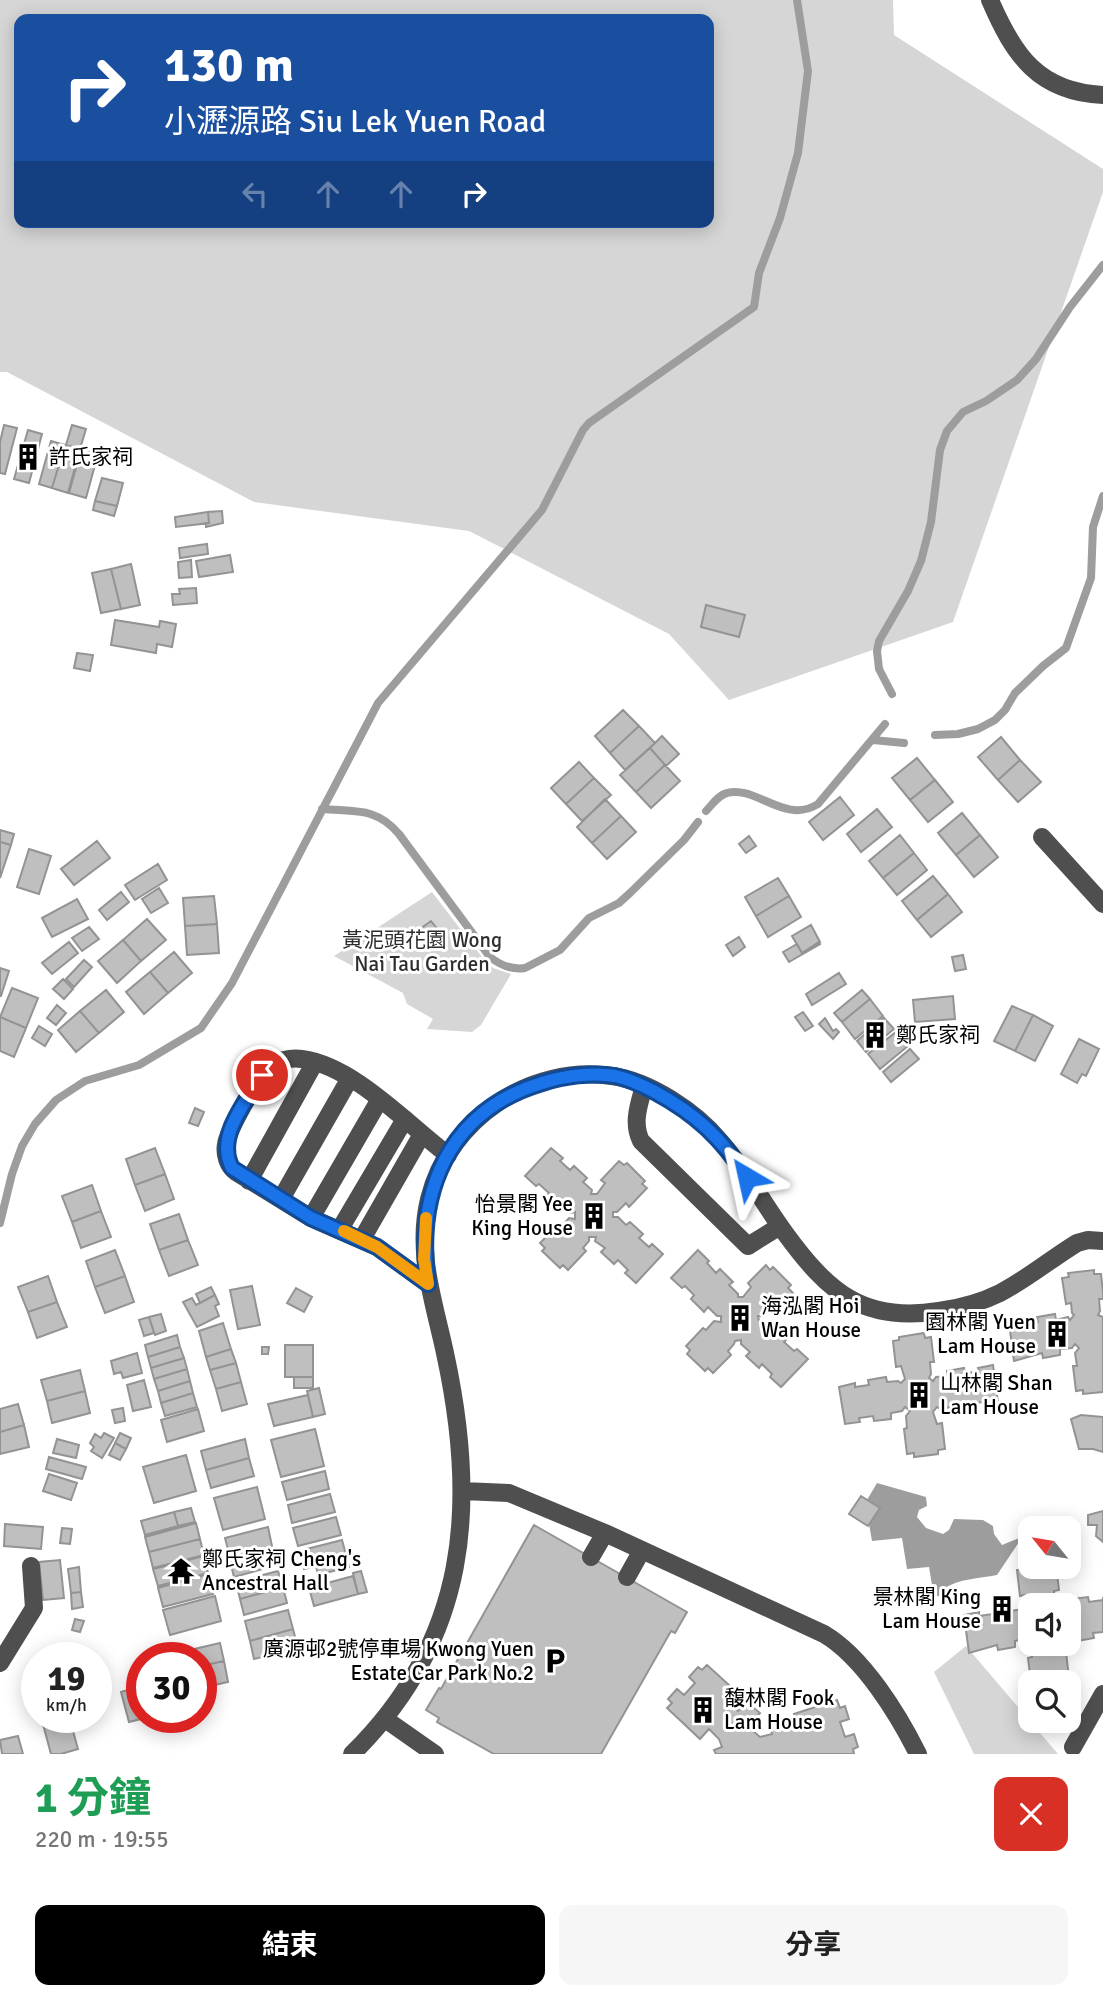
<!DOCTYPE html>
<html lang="zh-TW">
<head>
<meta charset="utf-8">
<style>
	body { margin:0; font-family:Signika,"Noto Sans TC",sans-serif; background:#f6f6f6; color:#222; height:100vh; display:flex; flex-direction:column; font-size:26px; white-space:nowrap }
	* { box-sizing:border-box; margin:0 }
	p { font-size:23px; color:#767676 }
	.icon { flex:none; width:38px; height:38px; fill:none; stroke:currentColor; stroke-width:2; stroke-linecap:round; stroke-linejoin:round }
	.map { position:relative; height:1754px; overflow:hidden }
	.sheet { display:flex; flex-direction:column; background:#fff; flex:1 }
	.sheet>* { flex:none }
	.banner { position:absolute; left:14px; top:14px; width:700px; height:214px; border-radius:14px; box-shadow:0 4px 18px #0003; background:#1a4fa0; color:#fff; overflow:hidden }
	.needle { width:46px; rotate:300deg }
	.fabs { position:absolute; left:1018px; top:1516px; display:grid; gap:14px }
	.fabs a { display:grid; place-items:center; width:63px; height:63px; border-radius:14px; background:#fff; box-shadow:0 4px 18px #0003; font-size:35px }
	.speed { position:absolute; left:21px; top:1642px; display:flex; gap:14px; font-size:35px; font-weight:700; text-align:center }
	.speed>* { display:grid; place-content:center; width:91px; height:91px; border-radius:50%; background:#fff; box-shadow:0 4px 18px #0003; line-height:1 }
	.speed small { font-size:18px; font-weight:400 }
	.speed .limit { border:10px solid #d22; background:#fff; color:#111 }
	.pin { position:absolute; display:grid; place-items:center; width:60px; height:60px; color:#fff; margin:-30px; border:4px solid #fff; border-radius:50%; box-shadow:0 2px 7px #0007 }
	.me { position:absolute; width:77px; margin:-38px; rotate:324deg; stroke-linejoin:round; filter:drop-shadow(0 0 5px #0008) }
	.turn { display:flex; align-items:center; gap:24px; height:147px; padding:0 35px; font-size:32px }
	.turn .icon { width:91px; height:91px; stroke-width:2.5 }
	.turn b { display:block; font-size:49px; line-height:60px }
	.lanes { display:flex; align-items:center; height:66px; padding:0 35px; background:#0003; justify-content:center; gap:35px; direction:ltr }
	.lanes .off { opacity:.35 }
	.round { display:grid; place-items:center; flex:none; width:74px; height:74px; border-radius:14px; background:#f6f6f6 }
	.overview { display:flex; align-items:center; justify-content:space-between; height:119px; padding:0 35px }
	h1 { font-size:42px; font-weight:700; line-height:52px; color:#1e9e55 }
	.primary-button { display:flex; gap:14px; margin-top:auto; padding:14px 35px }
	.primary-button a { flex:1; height:80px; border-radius:14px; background:#000; color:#fff; font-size:28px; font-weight:700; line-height:80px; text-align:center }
	.primary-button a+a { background:#f6f6f6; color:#222 }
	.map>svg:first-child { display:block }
</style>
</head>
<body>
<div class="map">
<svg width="1103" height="1754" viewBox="0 0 1103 1754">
	<rect width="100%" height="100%" fill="#fff"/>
	<path fill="#d6d6d6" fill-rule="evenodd" d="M0,0H893L894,35L1103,169V192L953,622L729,700L669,634L469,531L254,502L7,372H0ZM19,19H709V222H19Z
		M432,892L482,957L493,968L511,974L481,1025L472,1032L427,1029L433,1019L407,1004L403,993L334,956Z
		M966,1646L1058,1754H974L934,1672Z"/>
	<path fill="#9d9d9d" d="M877,1483L926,1497L927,1506L919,1510L917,1517L926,1528L943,1534L949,1530L954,1519L983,1520L993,1526L994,1534L1002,1545L1019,1538L1021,1539L997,1575C978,1579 960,1578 943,1589V1595L934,1597L929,1567L907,1569L902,1538L872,1541L869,1524L879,1508L867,1500Z"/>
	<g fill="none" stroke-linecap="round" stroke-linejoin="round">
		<path stroke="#9d9d9d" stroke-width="8" d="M892,694L879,669L877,651L879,641L908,591L921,561L931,522L940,450L947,431L963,412L986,401L1017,380L1036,359L1070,307L1103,265
			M935,735L958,734L978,729L995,720L1005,710L1015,693L1043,666L1066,648L1091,578L1093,527L1103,496
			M873,740L904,743
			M322,809C355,812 376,807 399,834L490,957C500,965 512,970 525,968L560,950L589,918L619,903L630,893L684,840L698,822
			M706,811C712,805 718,795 727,793C756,785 785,825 818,804L885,724
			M0,1223L12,1174L22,1146L35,1124L56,1100L85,1081L139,1065L201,1028L232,983L378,703L542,510L583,430L589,423L754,307L759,273L780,218L798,153L808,71L797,0"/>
	</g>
	<path fill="#bfbfbf" stroke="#939393" stroke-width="2" d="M4,425L17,428L5,474L0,473V442Z
		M72,425L86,429L80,449L66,445Z
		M28,430L42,434L29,483L14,479Z
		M51,441L65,445L52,488L39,484Z
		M65,445L80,449L68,493L52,488Z
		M81,450L98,454L86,498L69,493Z
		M102,478L123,483L117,506L95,501Z
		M95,501L117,506L114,516L93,510Z
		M222,511L223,523L206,527V523H209L208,512Z
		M208,512L209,523L176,527L175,517Z
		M207,544L208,554L180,558L179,548Z
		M230,555L233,572L199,577L196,561Z
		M191,560L192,577L179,578L178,562Z
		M131,564L140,605L121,609L111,569Z
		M111,569L121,609L101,613L92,573Z
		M196,588L197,603L173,605L172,594H180L179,589Z
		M706,605L745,615L739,637L701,627Z
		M115,620L159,627L160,621L176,624L172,647L157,644L156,653L111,645Z
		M77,653L93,655L90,671L74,668Z
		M623,710L639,726L610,753L595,736Z
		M639,726L655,743L625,770L610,753Z
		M662,736L679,754L666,766L650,748Z
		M1001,737L1020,760L998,780L978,757Z
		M650,748L665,765L636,792L620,775Z
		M917,758L935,780L910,800L892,778Z
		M1020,760L1041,782L1018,802L998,780Z
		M579,762L594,778L566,804L551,788Z
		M665,765L680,781L651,808L636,792Z
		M594,778L611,795L582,821L566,804Z
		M935,780L953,802L928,822L910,800Z
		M840,797L854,815L823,840L809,822Z
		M605,799L621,816L592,843L577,827Z
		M877,809L892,827L861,852L847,834Z
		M962,813L980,835L956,855L938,833Z
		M621,816L636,832L607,859L592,843Z
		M0,830L14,834L11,845L0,842Z
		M900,835L914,853L883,878L869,861Z
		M980,835L998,857L974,877L956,855Z
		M749,836L756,846L746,853L739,844Z
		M97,841L110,858L74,885L61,869Z
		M0,842L11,845L0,878Z
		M29,849L51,856L39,894L17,887Z
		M914,853L927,870L897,895L883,878Z
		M158,864L167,880L135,900L125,885Z
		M933,876L948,894L917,920L902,901Z
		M778,878L789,896L756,916L745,897Z
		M159,888L168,903L151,913L142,899Z
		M121,892L129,902L107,920L99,910Z
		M948,894L962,912L931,937L917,920Z
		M214,896L217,924L185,926L183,898Z
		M789,896L801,917L768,937L756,916Z
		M77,899L88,919L52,937L42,918Z
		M147,919L166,940L141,961L123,940Z
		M431,921L439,931L428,939L420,929Z
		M217,924L219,953L187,955L185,926Z
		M811,925L820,942L802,953L792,936Z
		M89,927L99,939L82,951L72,938Z
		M739,937L745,947L733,956L726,945Z
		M123,940L141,961L117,983L98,961Z
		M69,942L78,953L52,974L42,963Z
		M819,942L820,944L789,962L783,952L797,944L802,953Z
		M174,952L192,973L168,993L150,972Z
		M963,955L966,969L955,971L952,957Z
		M84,960L92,967L74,987L66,979Z
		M0,968L9,971L1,996H0Z
		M150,972L168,993L144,1014L126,992Z
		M839,973L846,984L812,1005L806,994Z
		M63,979L73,989L64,999L53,989Z
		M12,988L38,998L26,1028L0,1017Z
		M106,990L124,1012L99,1033L80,1011Z
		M862,990L870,999L842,1022L834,1013Z
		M953,996L955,1019L915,1022L913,1000Z
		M870,999L883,1016L855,1039L842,1022Z
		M57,1005L66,1013L56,1025L47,1018Z
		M1012,1006L1033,1015L1015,1051L994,1041Z
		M80,1011L99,1033L76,1052L58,1030Z
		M803,1012L813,1026L805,1031L795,1017Z
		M1033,1015L1053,1026L1035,1061L1015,1051Z
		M0,1017L26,1028L14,1057L0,1051Z
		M825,1018L833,1031L836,1029L839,1032L833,1039L819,1024Z
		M884,1018L894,1029L866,1052L857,1041Z
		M39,1026L52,1034L45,1046L32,1038Z
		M896,1032L908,1046L880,1069L868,1054Z
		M1079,1039L1099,1049L1086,1076L1082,1074L1077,1083L1061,1074Z
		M910,1049L919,1059L891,1082L883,1072Z
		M195,1108L204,1112L198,1126L189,1123Z
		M155,1148L165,1174L135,1185L126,1159Z
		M551,1148L563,1158L560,1161L570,1170L574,1166L587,1178L583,1182L592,1190L591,1194H597L605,1183L601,1180L619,1161L624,1165L627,1163L645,1181L642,1184L647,1188L629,1207L626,1203L617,1212H613V1217H618L626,1225L630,1222L643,1234L639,1238L649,1247L652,1244L663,1254L636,1283L625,1273L628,1270L618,1260L614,1264L601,1252L605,1248L595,1241L596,1237H589V1241L583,1248L586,1251L568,1270L563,1265L560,1268L542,1251L545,1248L540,1243L558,1225L560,1228L569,1218L575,1219V1212L571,1213L562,1204L558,1209L545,1197L549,1193L539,1184L536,1186L525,1176Z
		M165,1174L174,1199L145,1211L135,1185Z
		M92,1185L101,1211L72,1222L62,1196Z
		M101,1211L111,1237L81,1248L72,1222Z
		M179,1214L188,1240L159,1250L150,1224Z
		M188,1240L198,1265L169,1276L159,1250Z
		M115,1250L125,1276L95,1287L86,1261Z
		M698,1250L709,1261L707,1263L716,1273L720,1269L733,1282L729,1285L738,1294V1297H743L751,1287L748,1283L766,1265L770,1270L773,1267L791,1285L788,1288L793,1293L775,1310L771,1307L763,1316H758L759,1321H763L772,1330L775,1326L788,1338L784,1342L794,1351L797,1349L808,1359L781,1387L770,1377L772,1374L762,1364L759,1368L746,1356L750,1352L741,1344V1340L735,1341L734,1344L728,1351L731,1355L713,1373L708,1368L705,1371L687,1354L690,1350L686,1346L703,1328L706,1330L714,1321L721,1322V1316H717L708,1307L704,1312L691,1299L694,1295L685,1286L682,1288L671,1278Z
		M1094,1270V1274H1101L1103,1292V1299H1099L1100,1311L1098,1315L1103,1317V1392L1083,1394V1390L1076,1391L1073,1366H1077L1075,1353L1079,1348L1075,1344L1072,1348L1060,1349V1355L1043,1358L1042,1353L1014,1361L1009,1323L1024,1320L1025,1324L1038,1322L1037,1317L1055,1314L1056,1320L1068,1317L1070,1320L1074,1315L1072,1313L1071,1303L1066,1304L1062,1278L1069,1277L1068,1273Z
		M48,1276L57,1302L28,1312L18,1287Z
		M125,1276L134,1302L105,1313L95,1287Z
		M252,1286L260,1325L238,1329L230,1290Z
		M211,1287L215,1295L200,1303L196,1294Z
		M296,1288L312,1297L304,1312L287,1303Z
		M215,1295L219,1304L215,1306L219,1316L197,1327L183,1302L192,1298L196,1305Z
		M57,1302L67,1327L37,1338L28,1312Z
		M161,1314L166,1331L155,1335L149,1317Z
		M149,1317L154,1333L144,1336L139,1320Z
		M223,1323L231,1349L206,1357L199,1331Z
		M924,1333L925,1338L931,1337L934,1362H930L931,1374L929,1378L933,1381L936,1377L948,1376L947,1371L964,1368L965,1373L979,1371L978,1368L993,1365L998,1403L983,1406V1402L969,1404L970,1410L952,1412V1407L940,1409L937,1407L933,1412L937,1424L942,1423L945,1449L938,1450V1454L914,1457V1453L907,1454L904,1429L907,1428L906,1416L910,1411L905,1407L902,1411L891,1413V1419L874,1421L873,1416L859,1418L860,1422L845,1424L839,1387L855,1383V1387L869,1385L868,1380L886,1377L887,1382L898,1381L901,1383L905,1379L901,1366L896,1367L893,1341L899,1340V1337Z
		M177,1335L180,1347L148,1357L145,1345Z
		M285,1345H313V1377H285Z
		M180,1347L184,1358L151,1368L148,1357Z
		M262,1347H269L268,1354H262Z
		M231,1349L236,1363L210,1370L206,1357Z
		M137,1353L142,1373L123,1378L121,1372L114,1374L111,1361Z
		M184,1358L187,1369L154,1379L151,1368Z
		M236,1363L241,1382L216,1389L210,1370Z
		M187,1369L190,1381L158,1391L154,1379Z
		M80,1370L85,1391L47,1401L41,1380Z
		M294,1377H313V1388H294Z
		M144,1380L151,1407L133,1411L127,1385Z
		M190,1381L193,1393L161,1403L158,1391Z
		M241,1382L247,1404L222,1411L216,1389Z
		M319,1388L325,1414L313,1417L307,1391Z
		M85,1391L90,1413L52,1423L47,1401Z
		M193,1393L197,1407L165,1416L161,1403Z
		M308,1395L313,1417L274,1426L268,1404Z
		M18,1404L24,1425L0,1432V1409Z
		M123,1408L125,1421L115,1423L112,1410Z
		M198,1409L204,1431L167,1442L161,1420Z
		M1081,1415L1103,1417V1452L1093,1449H1079L1071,1419Z
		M24,1425L29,1447L0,1454V1432Z
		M315,1429L324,1466L281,1477L271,1440Z
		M104,1433L114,1438L102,1458L91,1451L94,1447L90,1443L95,1434L101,1438Z
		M120,1433L131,1438L126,1449L115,1443Z
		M57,1439L79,1445L76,1458L53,1453Z
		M245,1439L249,1458L206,1470L201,1451Z
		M115,1443L126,1449L120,1460L109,1455Z
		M186,1455L196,1491L154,1503L143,1467Z
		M49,1457L86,1467L82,1479L46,1469Z
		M249,1458L254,1476L211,1488L206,1470Z
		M325,1471L329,1489L287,1500L282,1482Z
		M49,1474L77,1483L71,1500L43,1491Z
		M257,1487L265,1519L223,1530L214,1498Z
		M330,1494L335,1512L292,1523L288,1505Z
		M861,1496L880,1508L868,1526L849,1514Z
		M191,1508L195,1522L178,1526L174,1512Z
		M1103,1511V1542L1096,1536L1097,1525H1088V1515Z
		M174,1512L178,1526L145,1535L141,1521Z
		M336,1517L341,1535L298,1546L293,1528Z
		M196,1523L200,1539L149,1552L145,1537Z
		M5,1524L43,1527L41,1549L4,1546Z
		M534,1525L687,1612L675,1633L671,1631L601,1754H494L437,1722L439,1718L426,1710L439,1688L441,1689Z
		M268,1527L272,1546L230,1557L225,1538Z
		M62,1528L72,1529L70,1544L60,1543Z
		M200,1539L204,1555L153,1568L149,1552Z
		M342,1540L347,1558L304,1569L299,1551Z
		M273,1550L277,1565L234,1577L230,1561Z
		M204,1556L208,1573L158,1586L153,1569Z
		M347,1558L349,1567L318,1575L316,1566Z
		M60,1560L64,1598L43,1600L39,1562Z
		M1031,1564V1566H1056L1059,1590L1054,1591V1605H1031V1637L1015,1641V1647L998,1650L997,1645L969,1653L964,1615L979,1612V1616L993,1614V1609L1010,1606L1011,1611L1023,1609L1025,1612L1029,1607L1025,1595L1020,1596L1017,1570L1023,1569V1565Z
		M79,1567L81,1592L71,1593L68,1569Z
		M278,1571L283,1587L240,1599L236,1582Z
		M361,1571L367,1592L358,1594L353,1573Z
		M208,1574L213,1594L163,1607L158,1588Z
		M353,1576L358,1594L314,1606L309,1588Z
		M283,1587L287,1603L244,1615L240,1599Z
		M81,1592L83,1607L72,1609L71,1593Z
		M215,1596L221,1621L170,1635L163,1610Z
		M1088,1597L1089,1602L1103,1600V1597V1632L1093,1633L1094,1638L1077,1641L1076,1636L1069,1637V1605H1072L1071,1599Z
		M288,1610L293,1629L250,1641L245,1621Z
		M75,1619L84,1621L80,1632L72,1630Z
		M293,1629L298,1648L254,1659L250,1641Z
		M220,1643L224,1661L201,1666V1657H178L177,1653Z
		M1032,1643H1060L1061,1653L1066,1652L1069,1678L1062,1679L1063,1682H1031L1028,1658L1032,1657Z
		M224,1661L228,1682L201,1688V1666Z
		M707,1665L740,1695L731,1705L738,1711L747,1702L760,1713L752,1722L756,1726L752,1730L760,1737L772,1734L769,1723L786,1717L790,1730L798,1727L794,1714L837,1700L840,1708L845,1706L849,1719L840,1722L845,1737L854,1734L858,1747L853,1749L854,1754H716L714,1750L722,1747L719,1739L709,1729L700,1739L667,1708L672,1703L668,1699L677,1689L684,1695L695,1683L689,1677L698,1667L702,1670Z
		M142,1686V1717H149L129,1722L121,1692Z
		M40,1717H69L70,1720L44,1728Z
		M70,1720L78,1749L61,1754H51L44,1728Z
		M18,1736L23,1754H2L0,1740Z"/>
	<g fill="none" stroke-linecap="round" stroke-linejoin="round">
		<path stroke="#4f4f4f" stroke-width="18" d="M990,0C1014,56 1039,92 1103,95
			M1042,837L1103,904
			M644,1086C639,1105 632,1122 641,1141L748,1246L780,1226
			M249,1181L315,1062
			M281,1199L350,1078
			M311,1218L380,1099
			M340,1229L405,1119
			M362,1239L421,1136
			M428,1284L377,1247L311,1218L236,1172C228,1166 224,1155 226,1144C228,1130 257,1079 267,1069C276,1061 290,1057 302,1059C354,1066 408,1125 448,1155
			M463,1491L509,1493L605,1533L824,1634C863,1657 898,1714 918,1754
			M591,1557L605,1533
			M627,1577L642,1550
			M0,1663L34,1608L31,1566
			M385,1719L435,1754
			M1073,1747L1103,1694
			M352,1754C469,1639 478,1505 445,1353C434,1301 416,1253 429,1199C449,1119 530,1064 612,1076C650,1081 696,1112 720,1141C745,1169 763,1203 785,1233C828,1292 863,1323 939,1311C960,1308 980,1303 1000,1293C1027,1279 1051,1259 1077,1243L1088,1240L1103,1241"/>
	</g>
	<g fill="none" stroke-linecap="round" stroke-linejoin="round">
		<defs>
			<path id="route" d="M262,1075C246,1102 215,1137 232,1168L311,1218L377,1247L428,1284C415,1193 448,1111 542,1083C564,1076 592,1072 615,1076C629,1079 642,1085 655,1092C696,1114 721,1138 747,1177"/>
		</defs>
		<use href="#route" stroke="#114b97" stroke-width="18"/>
		<use href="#route" stroke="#1a73e8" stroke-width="12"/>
		<path stroke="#f59e0b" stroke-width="12" d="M344,1231L377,1247L428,1284L424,1259L426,1218"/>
	</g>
	<defs>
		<symbol id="building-bare" viewBox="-9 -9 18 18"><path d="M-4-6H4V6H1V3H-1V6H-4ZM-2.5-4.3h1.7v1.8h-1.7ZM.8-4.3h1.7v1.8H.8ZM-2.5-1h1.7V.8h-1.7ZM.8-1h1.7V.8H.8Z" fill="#000" stroke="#fff" stroke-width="2.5" paint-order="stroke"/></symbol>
		<symbol id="temple-bare" viewBox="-9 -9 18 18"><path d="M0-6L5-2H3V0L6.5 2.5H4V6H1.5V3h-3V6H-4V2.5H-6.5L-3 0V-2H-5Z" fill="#000" stroke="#fff" stroke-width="2.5" paint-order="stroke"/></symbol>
		<symbol id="parking-bare" viewBox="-9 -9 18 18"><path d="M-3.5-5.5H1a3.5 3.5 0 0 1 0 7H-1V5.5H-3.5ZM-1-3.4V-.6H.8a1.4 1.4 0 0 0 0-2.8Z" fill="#000" stroke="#fff" stroke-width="2.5" paint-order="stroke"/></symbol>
	</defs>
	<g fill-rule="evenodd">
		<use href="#building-bare" x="9" y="438" width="38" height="38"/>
		<use href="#building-bare" x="856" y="1016" width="38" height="38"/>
		<use href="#building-bare" x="575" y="1197" width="38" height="38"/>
		<use href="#building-bare" x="721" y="1299" width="38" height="38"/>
		<use href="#building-bare" x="1038" y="1315" width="38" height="38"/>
		<use href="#building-bare" x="900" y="1376" width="38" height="38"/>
		<use href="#temple-bare" x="162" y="1552" width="38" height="38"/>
		<use href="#building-bare" x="983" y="1590" width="38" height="38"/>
		<use href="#parking-bare" x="536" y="1642" width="38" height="38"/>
		<use href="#building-bare" x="684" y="1691" width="38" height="38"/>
	</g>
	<g text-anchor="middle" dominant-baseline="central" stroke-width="6" stroke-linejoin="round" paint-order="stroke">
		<g font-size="21" fill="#000" stroke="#fff" text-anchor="start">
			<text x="49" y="457">許氏家祠</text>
			<text x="896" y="1035">鄭氏家祠</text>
			<text x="573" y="1204" text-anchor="end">怡景閣 Yee<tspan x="573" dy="24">King House</tspan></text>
			<text x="761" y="1306">海泓閣 Hoi<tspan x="761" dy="24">Wan House</tspan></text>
			<text x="1036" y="1322" text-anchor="end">園林閣 Yuen<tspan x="1036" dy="24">Lam House</tspan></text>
			<text x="940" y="1383">山林閣 Shan<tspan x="940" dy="24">Lam House</tspan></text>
			<text x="202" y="1559">鄭氏家祠 Cheng's<tspan x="202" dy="24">Ancestral Hall</tspan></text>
			<text x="981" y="1597" text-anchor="end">景林閣 King<tspan x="981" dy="24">Lam House</tspan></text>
			<text x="534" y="1649" text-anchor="end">廣源邨2號停車場 Kwong Yuen<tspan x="534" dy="24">Estate Car Park No.2</tspan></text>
			<text x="724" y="1698">馥林閣 Fook<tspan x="724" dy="24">Lam House</tspan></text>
		</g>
		<g font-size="21" fill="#2d2d2d" stroke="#fff">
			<text x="422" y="940">黃泥頭花園 Wong<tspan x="422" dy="24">Nai Tau Garden</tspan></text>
		</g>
	</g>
</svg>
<div class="fabs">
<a><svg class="needle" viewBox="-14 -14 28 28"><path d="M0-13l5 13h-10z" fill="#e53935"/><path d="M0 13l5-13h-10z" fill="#767676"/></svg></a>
<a><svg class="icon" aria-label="sound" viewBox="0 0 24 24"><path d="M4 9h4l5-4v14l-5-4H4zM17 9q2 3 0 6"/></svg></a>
<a><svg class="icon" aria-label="search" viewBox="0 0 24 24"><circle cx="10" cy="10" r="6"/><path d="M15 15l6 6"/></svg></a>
</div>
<div class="speed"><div>19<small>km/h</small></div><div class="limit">30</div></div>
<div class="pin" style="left:262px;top:1075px;background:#d93025"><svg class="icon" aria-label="arrive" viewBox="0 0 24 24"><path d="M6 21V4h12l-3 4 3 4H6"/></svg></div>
<svg class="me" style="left:747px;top:1177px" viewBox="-20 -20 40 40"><path d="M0-17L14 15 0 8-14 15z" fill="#1a73e8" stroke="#fff" stroke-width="4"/></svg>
<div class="banner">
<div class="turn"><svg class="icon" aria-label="right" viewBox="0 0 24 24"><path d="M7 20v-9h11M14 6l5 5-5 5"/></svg><div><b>130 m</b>小瀝源路 Siu Lek Yuen Road</div></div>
<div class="lanes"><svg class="icon off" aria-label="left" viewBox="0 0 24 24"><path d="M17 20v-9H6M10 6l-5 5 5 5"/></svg><svg class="icon off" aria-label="ahead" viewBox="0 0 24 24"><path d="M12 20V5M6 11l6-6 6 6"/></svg><svg class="icon off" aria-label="ahead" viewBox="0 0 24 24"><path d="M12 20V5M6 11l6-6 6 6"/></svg><svg class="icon" aria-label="right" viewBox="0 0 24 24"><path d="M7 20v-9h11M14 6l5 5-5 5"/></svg></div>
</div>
</div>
<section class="sheet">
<div class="overview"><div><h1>1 分鐘</h1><p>220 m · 19:55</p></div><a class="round" style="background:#d93025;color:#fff"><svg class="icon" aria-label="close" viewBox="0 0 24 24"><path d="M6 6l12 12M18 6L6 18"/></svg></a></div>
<div class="primary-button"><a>結束</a><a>分享</a></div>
</section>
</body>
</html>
